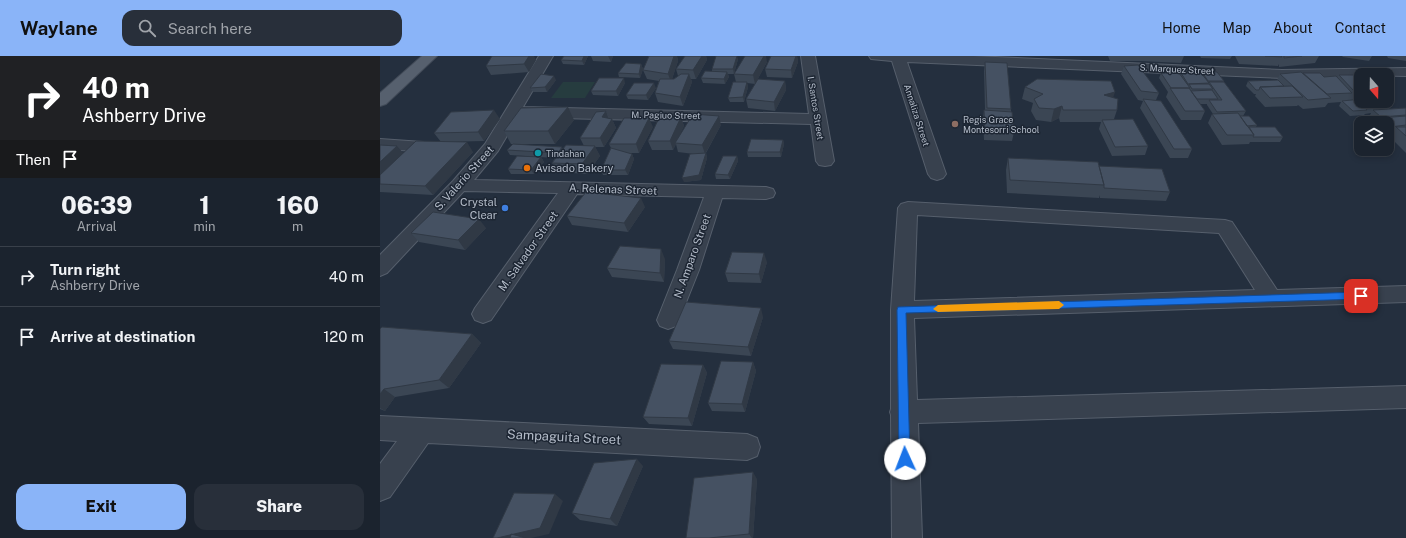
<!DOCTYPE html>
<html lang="en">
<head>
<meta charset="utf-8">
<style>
	body { margin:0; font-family:"Public Sans",sans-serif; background:#282f3a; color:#f1f3f6; height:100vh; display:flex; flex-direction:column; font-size:15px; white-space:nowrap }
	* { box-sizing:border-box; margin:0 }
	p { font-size:13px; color:#a0a4aa }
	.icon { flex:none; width:22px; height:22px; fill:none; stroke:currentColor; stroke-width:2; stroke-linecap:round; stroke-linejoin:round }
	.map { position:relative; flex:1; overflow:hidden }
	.side { display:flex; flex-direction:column; background:#1b232e; width:380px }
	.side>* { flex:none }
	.top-card { background:#202124; color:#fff; overflow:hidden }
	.needle { width:26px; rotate:160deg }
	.fabs { position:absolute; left:974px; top:12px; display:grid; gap:8px }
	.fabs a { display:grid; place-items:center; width:40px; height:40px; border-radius:8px; background:#1b232e; box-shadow:0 2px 6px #0003,0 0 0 1px #39404a; font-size:20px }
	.pin { position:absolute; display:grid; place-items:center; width:34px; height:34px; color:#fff; margin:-17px; border-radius:8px; box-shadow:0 2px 6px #0006 }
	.me { position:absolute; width:44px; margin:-22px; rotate:358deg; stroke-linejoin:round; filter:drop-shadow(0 0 3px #0008) }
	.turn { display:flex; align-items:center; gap:14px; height:84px; padding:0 16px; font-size:18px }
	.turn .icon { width:52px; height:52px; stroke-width:2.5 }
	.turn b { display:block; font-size:28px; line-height:34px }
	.then { display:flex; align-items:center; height:38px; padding:0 16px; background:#0003; gap:8px; font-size:15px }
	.eta { display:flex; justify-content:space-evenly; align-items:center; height:68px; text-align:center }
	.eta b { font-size:24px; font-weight:800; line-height:28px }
	.cta { display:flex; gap:8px; margin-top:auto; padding:8px 16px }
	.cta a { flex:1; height:46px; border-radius:12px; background:#8ab4f8; color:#111; font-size:16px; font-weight:800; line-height:46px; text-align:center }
	.cta a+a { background:#282f3a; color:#f1f3f6 }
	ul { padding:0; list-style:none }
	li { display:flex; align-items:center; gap:12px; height:60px; padding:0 16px; border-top:1px solid #39404a }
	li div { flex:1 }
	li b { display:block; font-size:15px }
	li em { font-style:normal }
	header { display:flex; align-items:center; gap:24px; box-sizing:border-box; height:56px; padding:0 20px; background:#8ab4f8; color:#111 }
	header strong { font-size:19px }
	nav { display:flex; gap:22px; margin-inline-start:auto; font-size:14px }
	.search { width:280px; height:36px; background:#282f3a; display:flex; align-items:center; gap:10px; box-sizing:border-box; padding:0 14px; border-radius:12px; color:#a0a4aa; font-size:15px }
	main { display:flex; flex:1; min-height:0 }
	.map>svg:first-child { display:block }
</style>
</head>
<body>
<header>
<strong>Waylane</strong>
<div class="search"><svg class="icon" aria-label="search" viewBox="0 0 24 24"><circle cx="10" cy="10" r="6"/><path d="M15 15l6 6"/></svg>Search here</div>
<nav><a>Home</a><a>Map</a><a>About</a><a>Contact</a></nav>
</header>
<main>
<section class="side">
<div class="top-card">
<div class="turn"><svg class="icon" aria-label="right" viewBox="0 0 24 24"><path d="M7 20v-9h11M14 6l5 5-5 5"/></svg><div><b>40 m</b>Ashberry Drive</div></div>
<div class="then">Then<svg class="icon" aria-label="arrive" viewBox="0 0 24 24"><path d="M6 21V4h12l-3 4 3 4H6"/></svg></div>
</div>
<div class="eta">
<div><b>06:39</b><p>Arrival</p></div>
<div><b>1</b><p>min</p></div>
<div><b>160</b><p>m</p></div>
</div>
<ul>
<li><svg class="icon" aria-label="right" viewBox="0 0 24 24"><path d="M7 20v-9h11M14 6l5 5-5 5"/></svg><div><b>Turn right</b><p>Ashberry Drive</p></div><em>40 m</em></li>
<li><svg class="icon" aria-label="arrive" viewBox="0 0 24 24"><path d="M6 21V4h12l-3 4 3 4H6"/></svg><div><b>Arrive at destination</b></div><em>120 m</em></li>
</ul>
<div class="cta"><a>Exit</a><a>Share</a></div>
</section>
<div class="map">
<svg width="1026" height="482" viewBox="0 0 1026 482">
	<rect width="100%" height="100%" fill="#242f3e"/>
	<path fill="#263c3f" d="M183,26H215L205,42H171Z"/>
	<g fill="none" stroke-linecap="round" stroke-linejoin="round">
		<defs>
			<path id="minor" d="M159,0H173L143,51L429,58L421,0H435L454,105L451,109L445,110L439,109L436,105L431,68L138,61L118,95L94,124L386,131L393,133L395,137L393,141L386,143L342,142L319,214L299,264L296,270L288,273L280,270L277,264L297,214L324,141L197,138L111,264L103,267L95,264L92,258L95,252L178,137L84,135L7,217L0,220V199L73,125L105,88Z
				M489,0H593L902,14L1026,12V20L981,19V21L902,22L527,6L566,118L563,122L557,124L551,122L548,118L512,5L491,3Z
				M0,83L43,86L46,90L43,94L37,95L0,93Z
				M528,146L845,164L852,166L897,234L1026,230V246L534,262L537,344L1026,330V352L538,367L542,482H512L511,359L510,356L511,353V254L518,152L521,148ZM537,159L839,177L875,234L534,245Z
				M0,360L367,378L377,382L380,391L377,400L367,404L48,387L10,441L0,445V408L17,385L0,384Z"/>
			<path id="major" d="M42,0H57L6,48L0,50V37Z"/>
		</defs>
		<use href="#minor" stroke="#565f6c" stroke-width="2"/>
		<use href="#major" stroke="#414a57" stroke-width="2"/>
		<use href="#minor" fill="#38414e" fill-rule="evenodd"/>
		<use href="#major" fill="#56606e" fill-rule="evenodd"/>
	</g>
	<path fill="#3b4654" d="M208,0L204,9L183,8L181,4Z
		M211,0H233L231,6L213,5Z
		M269,0H297L298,5L292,23H294L298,20L296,13L305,0H326L327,4L316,23H311L312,26L303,50L278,46L275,37L279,25L267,23L263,14Z
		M391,0H417L418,6L412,22L387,21L385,13Z
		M728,0H804L801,7L761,5H730Z
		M820,0H852L850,3L821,2Z
		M855,0H939L935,7L899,11V8L898,10L859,8Z
		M962,0H992L989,5L963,1Z
		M1007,0H1026V5L1008,2Z
		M358,3L354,18H348L349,21L345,28L323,27L321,22L332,16V13Z
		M156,4L149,16L111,19L106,10Z
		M387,6L375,28L367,27L368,31L364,46H350L348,42L356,26L354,18Z
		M605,6L631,53V56L634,76L632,85L604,84L603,63L604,54H605L604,15Z
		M261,8L263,13L260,22L239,21L238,17Z
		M744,10L779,37L776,44L812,93L808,102H790L760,52L763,45L758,44L741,18Z
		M822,16L844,25V26L866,55L863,60H860L877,69L876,71L903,81L900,86H870L869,88L842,89L828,67L832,58H833L827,49V48H820L825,55L821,64H801L786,41L788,36L779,22L781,17L800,18L801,17H821Z
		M923,17L944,21L957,22L959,19H981V45L1011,51L1009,53L1026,52V97L1009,80L1013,75H1007V67H996L997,65L990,59L991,57L985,58L984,59L970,60L959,50L961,46L948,47L945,51L923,53L918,49L917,50L885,51L875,40L876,38H874L866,30L868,25L897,24L900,18H923Z
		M176,24L167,36H153L150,32Z
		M405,25L406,34L395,55L368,52L366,43Z
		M245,27L238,40L213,39L211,35Z
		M645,31L733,42L737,54L734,63L768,90L765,99L732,100L719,73L721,66H680L679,62L671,66L656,64L651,55L653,47L642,43Z
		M276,32L268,44L248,43L246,39Z
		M226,55L229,62L232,63L236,72L224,91H215L220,100L207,118L177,116L172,107L175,102L130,99L127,94L183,92L204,90L200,82Z
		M301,61L304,70L298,82L341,69L326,97L327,102L321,124L304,126L314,98L298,96L296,88L293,94H272L268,85Z
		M120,63L104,85L61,86L54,77Z
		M194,64L175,88H131L124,75Z
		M273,71L259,97H248L252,98L254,103L248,119H223L221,114L231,92L229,88Z
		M403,84L404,88L401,101H368L367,96Z
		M0,89L23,97L93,96L53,139L0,136Z
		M357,100L358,105L350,123H336L335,118Z
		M161,101L164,106L154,118H131L128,113Z
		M628,102L719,110L790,136L786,145L720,142V139L719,142L627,137L626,114Z
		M265,151L248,176L192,169L187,160Z
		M106,172L85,194L39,186L31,177Z
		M285,203L284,226L232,221L227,212Z
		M387,206L381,227L348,226L345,217Z
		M383,261L371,300L293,293L289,285Z
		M0,273L92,278L101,287L69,332L15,341L5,355L0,353Z
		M373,306L376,315L365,356L332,355L328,347Z
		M323,309L327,317L312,370L269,368L263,361Z
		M263,410L237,470L200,464L192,457Z
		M377,423L373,482H306Z"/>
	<path fill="#303945" d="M149,0H154L156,4L149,16L144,8Z
		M204,0H208L204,9L202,5Z
		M228,0H233L231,6Z
		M294,0H297L298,5L291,26L288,18Z
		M322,0H326L327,4L316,23L313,14Z
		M357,0L358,3L354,18L353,13Z
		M384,0H386L387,6L375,28L373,19Z
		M416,0H417L418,6L412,22L411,14Z
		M261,8L263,13L260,22L259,18Z
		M347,16L349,21L345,28L344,23Z
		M309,18L312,26L303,50L300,41Z
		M174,20L176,24L167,36L165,31Z
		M244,22L245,27L238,40L236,35Z
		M405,25L406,34L395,55L394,46Z
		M367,26L368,31L364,46L363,41Z
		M274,27L276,32L268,44L266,39Z
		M735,36L731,48L724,39Z
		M682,50L679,62L671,66L674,53Z
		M188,51L194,64L175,88L168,75Z
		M114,54L120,63L104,85L98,76Z
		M226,55L229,64L222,61Z
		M339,60L341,69L325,98L322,89Z
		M301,61L304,70L296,87H295L296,88L293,94L290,85Z
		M269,62L273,71L259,97L256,88Z
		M232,63L236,72L224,91L220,82Z
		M403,84L404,88L401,101L400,96Z
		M87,86L93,96L53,139L45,130Z
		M17,90L25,99L0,123V106Z
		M215,90L220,100L207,118L202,108Z
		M326,97L327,102L321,124L304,126L302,122Z
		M252,98L254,103L248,119L245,114Z
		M357,100L358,105L350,123L348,119Z
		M161,101L164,106L154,118L151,114Z
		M261,142L265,151L248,176L244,167Z
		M99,163L106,172L85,194L78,184Z
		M281,193L285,203L284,226L280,217Z
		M384,197L387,206L381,227L379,218Z
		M381,252L383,261L371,300L368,291Z
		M92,278L101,287L69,332L59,324Z
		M373,306L376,315L365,356L362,348Z
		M323,309L327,317L312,370L308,362Z
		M4,333L15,341L5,355L0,352V338Z
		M257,403L263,410L237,470L230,463Z
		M373,416L377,423L373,482H372L369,478Z
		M175,438L183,445L169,478L151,482H117Z"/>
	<path fill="#455162" stroke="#303945" d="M112,0H149L144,8L106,10Z
		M184,0H204L202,5L181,4Z
		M269,0H294L288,18L263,14Z
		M305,0H322L313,14L296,13Z
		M336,0H357L353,13H332Z
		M365,0H384L373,19L354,18Z
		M391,0H416L411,14L385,13Z
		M885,0H901L902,1Z
		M904,0H922L904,2Z
		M605,6L627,7L631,53L607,52Z
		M246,7L261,8L259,18L238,17Z
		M758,9L779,37L761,35L744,10Z
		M325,15L347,16L344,23L321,22Z
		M822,16H837L844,25H828Z
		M921,16L951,42L928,44L900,18Z
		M781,17H799L810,32H791Z
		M801,17H821L829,27L808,28Z
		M923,17H940L944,21L956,20L972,37L947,38Z
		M161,18L174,20L165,31L150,32Z
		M301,18H309L300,41L275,37L280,23H294Z
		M959,19H981V35H974Z
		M219,22H244L236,35H211Z
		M378,23L405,25L394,46L366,43Z
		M657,23L731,25L735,36L724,39L738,43L737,54H683L682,50L674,53L659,52L654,43L663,38L645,31Z
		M898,24L904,30L880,31L879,34H876L868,25Z
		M353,26H367L363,41L348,42Z
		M829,26H844L866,55L837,56L829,44H842Z
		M254,27H274L266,39H246Z
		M809,28H829L833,33H812Z
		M912,30L923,41L890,42L880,31Z
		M790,32H809L825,55H805Z
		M832,34L838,43H817L811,35Z
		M763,43L781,45L812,93H794Z
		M981,43V45H1003L1011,51L986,53L987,54L973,55L962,45Z
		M188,51L168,75H124L141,52Z
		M1026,52V59L1001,61L993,54Z
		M114,54L98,76L54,77L71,56Z
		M604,54L632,56L634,76L605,75Z
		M226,55L222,61L232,63L220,82H200L216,56Z
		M858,57L874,79H847L832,58Z
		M313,58L339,60L322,89L295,87Z
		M280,60L301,61L290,85H268Z
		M860,60H869L877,69L867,70Z
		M1026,60V69L1010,71L1007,68V67H1006L1000,62Z
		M244,62H269L256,88H229Z
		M753,63L768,90L735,91L722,64Z
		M869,71H895L903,81H873L874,79Z
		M1016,71H1026V80Z
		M371,83L403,84L400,96H367Z
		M36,85L87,86L45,130L0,128V119Z
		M133,88L182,91L178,97L127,94Z
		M0,89L17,90L0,106Z
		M186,89L215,90L202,108L172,107Z
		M231,92L252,98L245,114H221Z
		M326,97L319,119L302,122L310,98Z
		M137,100L161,101L151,114L128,113Z
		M343,100H357L348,119L335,118Z
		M628,102L718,106L724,129L630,124Z
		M719,110L782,113L790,136L724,132V129Z
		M206,136L261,142L244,167L187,160Z
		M53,156L99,163L78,184L31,177Z
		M240,190L281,193L280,217L227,212Z
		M352,196L384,197L379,218L345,217Z
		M306,246L381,252L368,291L289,285Z
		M2,271L92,278L59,324L4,333L0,338V273Z
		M341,305L373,306L362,348L328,347Z
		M281,308L323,309L308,362L263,361Z
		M257,403L230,463L192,457L214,407Z
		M373,416L369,478L329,482H306L314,422Z
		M134,437L175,438L160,472L117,482H113Z
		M131,478L146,482H130Z"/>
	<path fill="#1a73e8" stroke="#114b97" d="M981,236L986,240L981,243L526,257L530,403L529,407L525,409L521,407L519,403L517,254L518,251Z"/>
	<path fill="#f59e0b" d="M679,245L684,249L679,253L558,256L553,253L558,249Z"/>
	<circle fill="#8d6e63" stroke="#1d2633" stroke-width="1.5" cx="575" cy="68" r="4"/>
	<circle fill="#0f9aa8" stroke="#1d2633" stroke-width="1.5" cx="158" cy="97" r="4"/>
	<circle fill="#e8710a" stroke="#1d2633" stroke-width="1.5" cx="147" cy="112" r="4"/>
	<circle fill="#3f7fe0" stroke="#1d2633" stroke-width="1.5" cx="125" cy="152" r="4"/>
	<g text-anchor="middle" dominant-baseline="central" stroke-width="3" stroke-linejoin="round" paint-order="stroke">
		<g font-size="9" fill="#b4bcc9" stroke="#1d2633">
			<text transform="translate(797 13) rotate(3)">S. Marquez Street</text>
			<text transform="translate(436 52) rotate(81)">I. Santos Street</text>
			<text transform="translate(286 59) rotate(1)">M. Pagiuo Street</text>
			<text transform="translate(537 59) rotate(72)">Annaliza Street</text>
		</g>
		<g font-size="9" fill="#b4bcc9" stroke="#1d2633" text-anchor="start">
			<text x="583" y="63">Regis Grace<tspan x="583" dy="10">Montesorri School</tspan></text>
			<text x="166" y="97">Tindahan</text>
		</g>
		<g font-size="11" fill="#b4bcc9" stroke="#1d2633" text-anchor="start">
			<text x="155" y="112">Avisado Bakery</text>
			<text x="117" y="146" text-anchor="end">Crystal<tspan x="117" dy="13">Clear</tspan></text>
		</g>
		<g font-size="11" fill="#b4bcc9" stroke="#1d2633">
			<text transform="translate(84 122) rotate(-48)">S. Valerio Street</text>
			<text transform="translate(233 133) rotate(2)">A. Relenas Street</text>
			<text transform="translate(148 195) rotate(-55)">M. Salvador Street</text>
			<text transform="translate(312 200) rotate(-70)">N. Amparo Street</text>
		</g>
		<g font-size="13" fill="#b4bcc9" stroke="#1d2633">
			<text transform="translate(184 381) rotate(3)">Sampaguita Street</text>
		</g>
	</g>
</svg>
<div class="fabs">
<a><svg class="needle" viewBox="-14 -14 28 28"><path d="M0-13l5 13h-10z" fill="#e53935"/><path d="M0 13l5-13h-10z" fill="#a0a4aa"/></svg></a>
<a><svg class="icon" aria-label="layers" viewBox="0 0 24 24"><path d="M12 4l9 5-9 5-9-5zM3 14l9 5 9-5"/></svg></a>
</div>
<div class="pin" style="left:981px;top:240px;background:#d93025"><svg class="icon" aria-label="arrive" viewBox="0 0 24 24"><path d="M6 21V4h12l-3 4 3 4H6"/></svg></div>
<svg class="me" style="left:525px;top:403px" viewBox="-20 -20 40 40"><circle r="19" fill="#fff"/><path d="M0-13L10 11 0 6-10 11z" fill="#1a73e8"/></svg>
</div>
</main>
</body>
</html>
